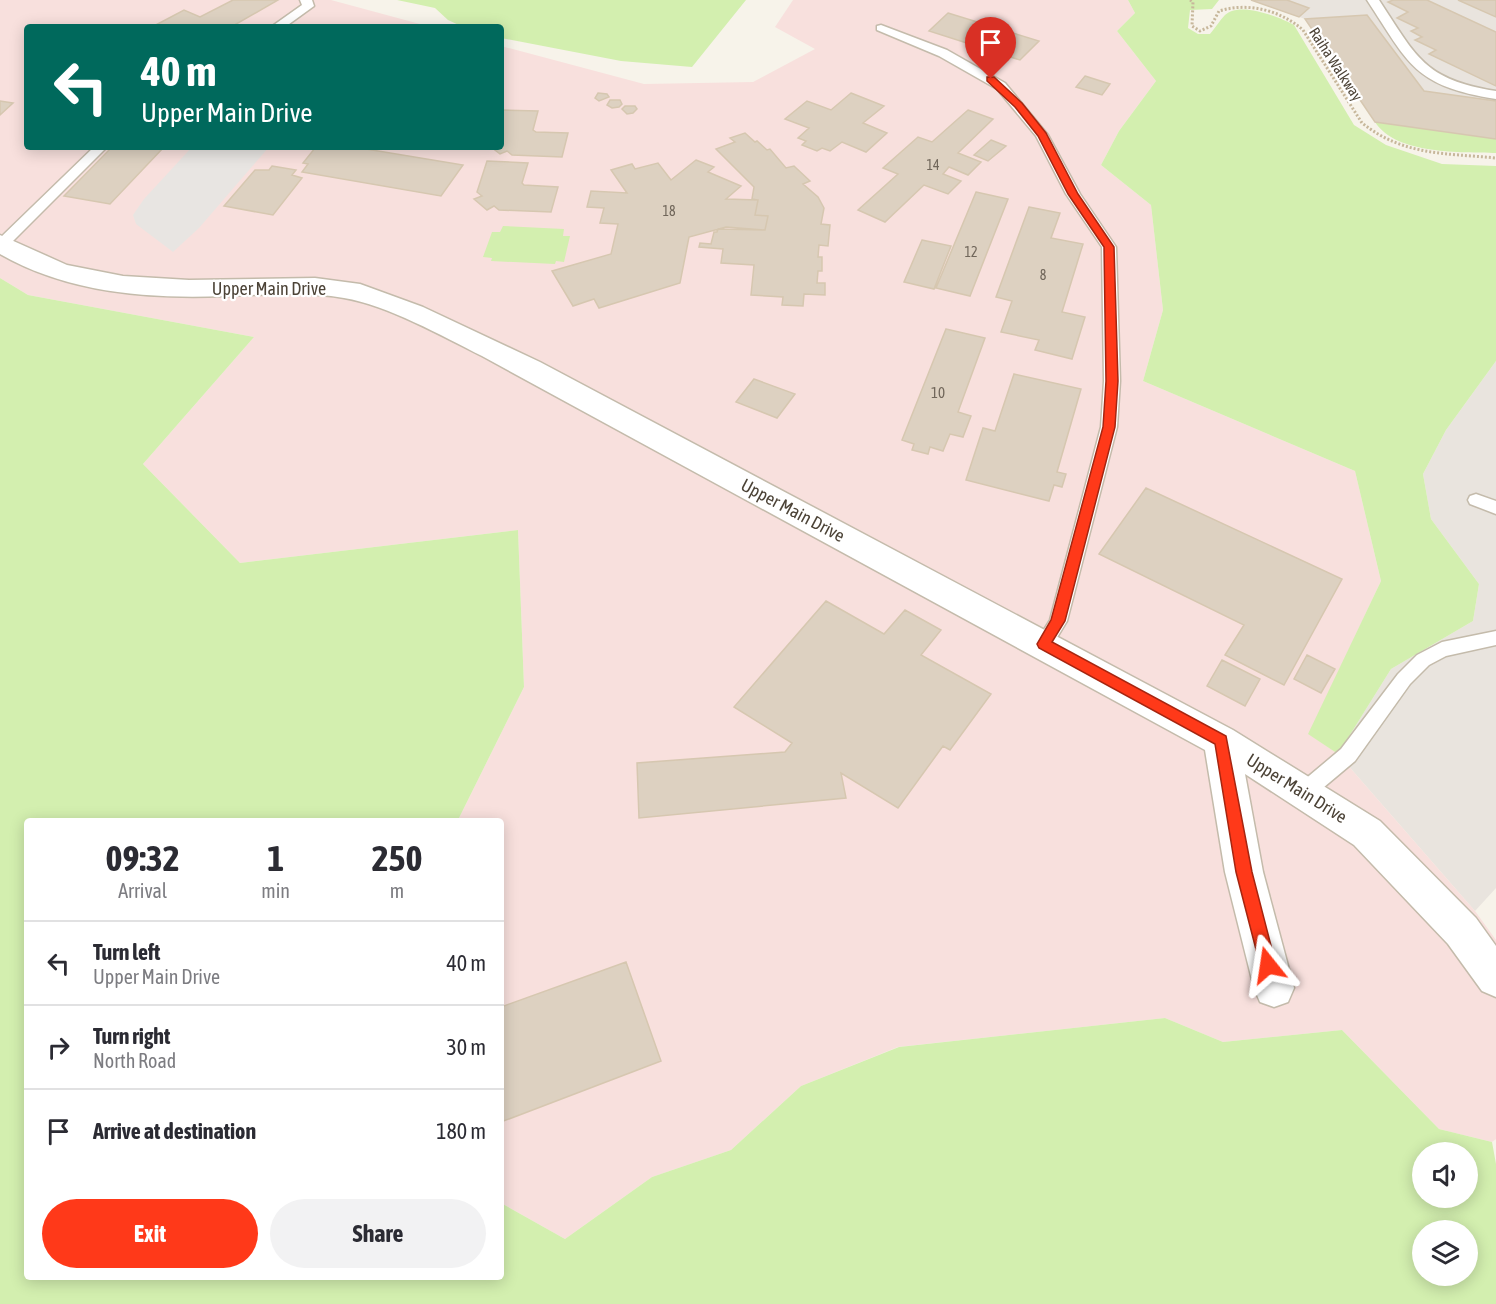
<!DOCTYPE html>
<html lang="en">
<head>
<meta charset="utf-8">
<style>
	body { margin:0; font-family:"Asap Condensed",sans-serif; background:#f2f2f3; color:#2b2b33; height:100vh; display:flex; flex-direction:column; font-size:22px; white-space:nowrap }
	* { box-sizing:border-box; margin:0 }
	p { font-size:20px; color:#7c7c81 }
	.icon { flex:none; width:33px; height:33px; fill:none; stroke:currentColor; stroke-width:2; stroke-linecap:round; stroke-linejoin:round }
	.map { position:relative; flex:1; overflow:hidden }
	.details { position:absolute; left:24px; top:818px; width:480px; height:462px; display:flex; flex-direction:column; background:#fff; border-radius:6px; box-shadow:0 3px 15px #0003 }
	.details>* { flex:none }
	.banner { position:absolute; left:24px; top:24px; width:480px; height:126px; border-radius:6px; box-shadow:0 3px 15px #0003; background:#00695c; color:#fff; overflow:hidden }
	.controls { position:absolute; left:1412px; top:1142px; display:grid; gap:12px }
	.controls a { display:grid; place-items:center; width:66px; height:66px; border-radius:50%; background:#fff; box-shadow:0 3px 15px #0003; font-size:30px }
	.pin { position:absolute; display:grid; place-items:center; width:51px; height:51px; color:#fff; margin:-62px -26px; border-radius:50% 50% 50% 0; rotate:-45deg; box-shadow:0 0 6px #0007 }
	.pin .icon { rotate:45deg }
	.me { position:absolute; width:66px; margin:-33px; rotate:345deg; stroke-linejoin:round; filter:drop-shadow(0 0 4px #0008) }
	.turn { display:flex; align-items:center; gap:21px; height:126px; padding:0 18px; font-size:27px }
	.turn .icon { width:78px; height:78px; stroke-width:2.5 }
	.turn b { display:block; font-size:42px; line-height:51px }
	.eta { display:flex; justify-content:space-evenly; align-items:center; height:102px; text-align:center }
	.eta b { font-size:36px; font-weight:700; line-height:42px }
	.primary-button { display:flex; gap:12px; margin-top:auto; padding:12px 18px }
	.primary-button a { flex:1; height:69px; border-radius:36px; background:#ff3919; color:#fff; font-size:24px; font-weight:700; line-height:69px; text-align:center }
	.primary-button a+a { background:#f2f2f3; color:#2b2b33 }
	ul { padding:0; list-style:none }
	li { display:flex; align-items:center; gap:18px; height:84px; padding:0 18px; border-top:2px solid #e1e1e2 }
	li div { flex:1 }
	li b { display:block; font-size:22px }
	li em { font-style:normal }
	.map>svg:first-child { display:block }
</style>
</head>
<body>
<div class="map">
<svg width="1496" height="1304" viewBox="0 0 1496 1304">
	<rect width="100%" height="100%" fill="#f7f3ea"/>
	<path fill="#e9e4de" d="M1251,0H1496V139L1375,122L1305,19Z
		M1496,361V888L1475,911L1338,754L1391,669L1473,621L1479,584L1431,519L1423,474L1446,430Z"/>
	<path fill="#f8e0dd" d="M0,0H331L431,27H27V147H501V46L644,84L753,82L815,49L775,27L793,0H1128L1135,13L1117,31L1156,81L1119,131L1101,165L1151,205L1163,310L1143,381L1355,471L1381,581L1309,734L1338,754L1475,911L1496,940V1139L1492,1142L1439,1129L1342,1030L1223,1042L1165,1018L898,1047L801,1086L731,1150L652,1177L565,1239L501,1203V820H458L524,687L518,530L240,563L143,464L254,337L28,295L0,278Z"/>
	<path fill="#d3efaf" fill-rule="evenodd" d="M397,0H746L692,67L621,61L501,38V27H463L448,20L435,8Z
		M1128,0H1219L1212,9L1190,10L1188,28L1198,34H1210C1215,28 1220,20 1225,15C1240,1 1279,17 1294,25L1354,125L1386,145L1442,164L1496,166V361L1446,430L1423,474L1431,519L1479,584L1473,621L1391,669L1338,754L1308,734L1381,581L1355,471L1143,381L1163,310L1151,205L1101,165L1119,131L1156,81L1117,31L1135,13Z
		M1375,122L1496,139V153C1462,152 1396,155 1375,122Z
		M503,226L564,229L563,236H570L564,262L556,261L555,264L491,261L492,258L483,257L492,232H500Z
		M0,278L28,295L254,337L143,464L240,563L518,530L524,687L458,820H27V1276H501V1203L565,1239L652,1177L731,1150L801,1086L899,1047L1165,1018L1223,1042L1342,1030L1439,1129L1492,1142L1496,1164V1304H0ZM1422,1152H1467V1197H1422ZM1422,1230H1467V1275H1422Z"/>
	<path fill="#e8e5e2" d="M192,147H269L199,228L173,252L136,224L133,215L144,199Z"/>
	<path fill="#ddd1c1" stroke="#d6c7b0" stroke-width="1.5" d="M233,0H278L231,27H152L184,10L200,17Z
		M1251,0H1287L1309,8L1299,17Z
		M1393,0H1427L1496,32V86L1429,54L1436,50L1415,40L1422,37L1411,31L1418,28L1397,18L1408,12L1388,2Z
		M1458,0H1496V17Z
		M948,13L1039,41L1020,60L929,31Z
		M1367,15L1424,91L1496,101V139L1375,122L1305,19Z
		M1085,76L1110,84L1102,95L1076,87Z
		M598,93L607,94L609,97L599,101L595,98Z
		M851,93L884,106L863,123L887,133L866,152L842,142L830,151L822,148L817,151L802,145L806,141L798,138L809,128L785,119L807,101L831,110Z
		M610,100H620L622,104L619,107L612,108L607,105Z
		M0,101L13,103L0,115Z
		M625,106H635L637,109L633,113L627,114L622,109Z
		M501,110L538,111L533,130L536,132L568,133L562,157L512,155L507,151L500,154L491,147H501Z
		M968,110L993,119L958,153L981,162L968,175L949,167L943,174L961,181L948,194L924,185L885,222L858,210L898,174L883,168L918,137L932,142Z
		M745,133L755,142L757,141L767,150L770,149L786,168L794,166L810,181L803,184L818,197L824,208L821,224L830,225L828,246L819,245L818,257H822V271H818L817,283H825V295L804,294L803,306L782,305L783,297L751,295L754,265L721,263L723,249L699,247L700,243L711,244L714,232H717L718,229L765,230L768,216L755,215L758,200L752,199L754,187L716,149L735,142L730,138Z
		M991,140L1006,146L988,161L974,155Z
		M112,147H164L110,204L64,196Z
		M322,147H354L463,165L441,196L302,172L308,164L303,163L315,148L320,149Z
		M696,160L714,167L708,172L741,186L726,199L758,200L755,215L768,216L765,230L726,227L689,237L680,283L599,308L594,299L573,306L552,271L611,254L618,224L600,223L604,208L587,207L591,191L627,193L611,170L632,164L635,169L658,163L671,180Z
		M487,161L528,163L522,183L524,185L558,187L551,212L499,210L494,206L487,210L474,199L482,196L477,192Z
		M272,166L296,170L292,175L302,178L273,215L224,206L255,170H269Z
		M976,192L1008,199L970,296L936,288Z
		M1029,207L1060,213L1051,238L1083,244L1062,312L1085,317L1072,359L1035,350L1039,340L1001,332L1012,301L996,297Z
		M922,240L951,246L934,289L904,282Z
		M946,329L985,338L958,412L971,416L963,437L950,434L943,451L930,447L928,454L912,450L914,444L902,440Z
		M1014,374L1081,389L1057,472L1066,474L1062,487L1054,485L1049,501L966,480L983,428L995,431Z
		M754,379L795,394L777,418L736,402Z
		M1146,488L1342,579L1284,685L1225,655L1244,625L1099,554Z
		M826,601L884,634L905,610L941,630L921,655L991,694L950,750L943,746L898,808L841,773L846,798L639,818L637,763L785,752L792,743L734,707Z
		M1307,655L1335,669L1321,693L1294,679Z
		M1222,660L1260,679L1245,706L1207,686Z
		M626,962L661,1061L501,1122V1007Z"/>
	<g fill="none" stroke-linecap="round" stroke-linejoin="round">
		<defs>
			<path id="lane" d="M300,0H312L314,6L285,27H271L302,5Z
				M1367,0H1379C1416,56 1424,80 1496,91V99C1414,86 1409,64 1367,0Z
				M881,25L947,50L1005,83L1048,135L1080,194L1116,247L1120,381L1117,427L1067,621L1050,649L1044,651L1038,649L1035,644L1050,620L1101,427L1104,381L1102,247L1066,194L1036,136L997,89L939,56L877,30V26Z
				M94,147H107L7,247L0,248V238Z
				M1476,494L1496,501V514L1470,504L1468,500L1470,496Z
				M1496,631V645L1446,656L1429,665L1410,684L1355,761L1311,798L1304,801L1297,798L1294,792L1297,786L1341,749L1398,674L1417,655L1442,642Z"/>
			<path id="street" d="M0,235L67,265L123,276L189,280L315,278L360,284L423,307L540,362L1233,730L1380,821L1476,918L1496,946V997L1482,991L1448,944L1354,845L1245,774L1263,872L1294,988L1288,1002L1274,1007L1260,1002L1254,988L1225,872L1205,750L482,356C442,336 387,305 344,298C305,291 265,295 225,296C148,299 68,293 0,254Z"/>
		</defs>
		<use href="#lane" stroke="#c4bbab" stroke-width="3"/>
		<use href="#street" stroke="#c4bbab" stroke-width="3"/>
		<path stroke="#c7b79b" stroke-width="3" stroke-dasharray="2 2" stroke-linecap="butt" d="M1190,0L1193,2L1192,26L1200,31L1211,26L1219,11C1248,2 1280,10 1303,30L1362,123C1404,156 1445,153 1496,158"/>
		<use href="#lane" fill="#fff" fill-rule="evenodd"/>
		<use href="#street" fill="#fff" fill-rule="evenodd"/>
	</g>
	<path fill="#ff3919" stroke="#a62510" stroke-width="1.5" d="M987,77H994L1022,103L1046,133L1078,194L1114,247L1118,381L1115,427L1065,621L1052,642L1226,736L1252,872L1276,965L1273,971L1268,973L1262,971L1260,965L1236,872L1215,744L1039,648L1037,644L1051,620L1103,427L1106,381L1104,247L1068,194L1038,136L1015,107L987,81Z"/>
	<g text-anchor="middle" dominant-baseline="central" stroke-width="4.5" stroke-linejoin="round" paint-order="stroke">
		<g font-size="14" fill="#70665a">
			<text x="933" y="165">14</text>
			<text x="669" y="211">18</text>
			<text x="971" y="252">12</text>
			<text x="1043" y="275">8</text>
		</g>
		<g font-size="15" fill="#4c4337" stroke="#fff">
			<text transform="translate(1336 64) rotate(57)">Raiha Walkway</text>
		</g>
		<g font-size="15" fill="#70665a">
			<text x="938" y="392">10</text>
		</g>
		<g font-size="18" fill="#4c4337" stroke="#fff">
			<text x="269" y="288">Upper Main Drive</text>
			<text transform="translate(793 510) rotate(28)">Upper Main Drive</text>
			<text transform="translate(1297 788) rotate(32)">Upper Main Drive</text>
		</g>
	</g>
</svg>
<div class="controls">
<a><svg class="icon" aria-label="sound" viewBox="0 0 24 24"><path d="M4 9h4l5-4v14l-5-4H4zM17 9q2 3 0 6"/></svg></a>
<a><svg class="icon" aria-label="layers" viewBox="0 0 24 24"><path d="M12 4l9 5-9 5-9-5zM3 14l9 5 9-5"/></svg></a>
</div>
<div class="pin" style="left:991px;top:79px;background:#d93025"><svg class="icon" aria-label="arrive" viewBox="0 0 24 24"><path d="M6 21V4h12l-3 4 3 4H6"/></svg></div>
<svg class="me" style="left:1268px;top:965px" viewBox="-20 -20 40 40"><path d="M0-17L14 15 0 8-14 15z" fill="#ff3919" stroke="#fff" stroke-width="4"/></svg>
<div class="banner">
<div class="turn"><svg class="icon" aria-label="left" viewBox="0 0 24 24"><path d="M17 20v-9H6M10 6l-5 5 5 5"/></svg><div><b>40 m</b>Upper Main Drive</div></div>
</div>
<section class="details">
<div class="eta">
<div><b>09:32</b><p>Arrival</p></div>
<div><b>1</b><p>min</p></div>
<div><b>250</b><p>m</p></div>
</div>
<ul>
<li><svg class="icon" aria-label="left" viewBox="0 0 24 24"><path d="M17 20v-9H6M10 6l-5 5 5 5"/></svg><div><b>Turn left</b><p>Upper Main Drive</p></div><em>40 m</em></li>
<li><svg class="icon" aria-label="right" viewBox="0 0 24 24"><path d="M7 20v-9h11M14 6l5 5-5 5"/></svg><div><b>Turn right</b><p>North Road</p></div><em>30 m</em></li>
<li><svg class="icon" aria-label="arrive" viewBox="0 0 24 24"><path d="M6 21V4h12l-3 4 3 4H6"/></svg><div><b>Arrive at destination</b></div><em>180 m</em></li>
</ul>
<div class="primary-button"><a>Exit</a><a>Share</a></div>
</section>
</div>
</body>
</html>
